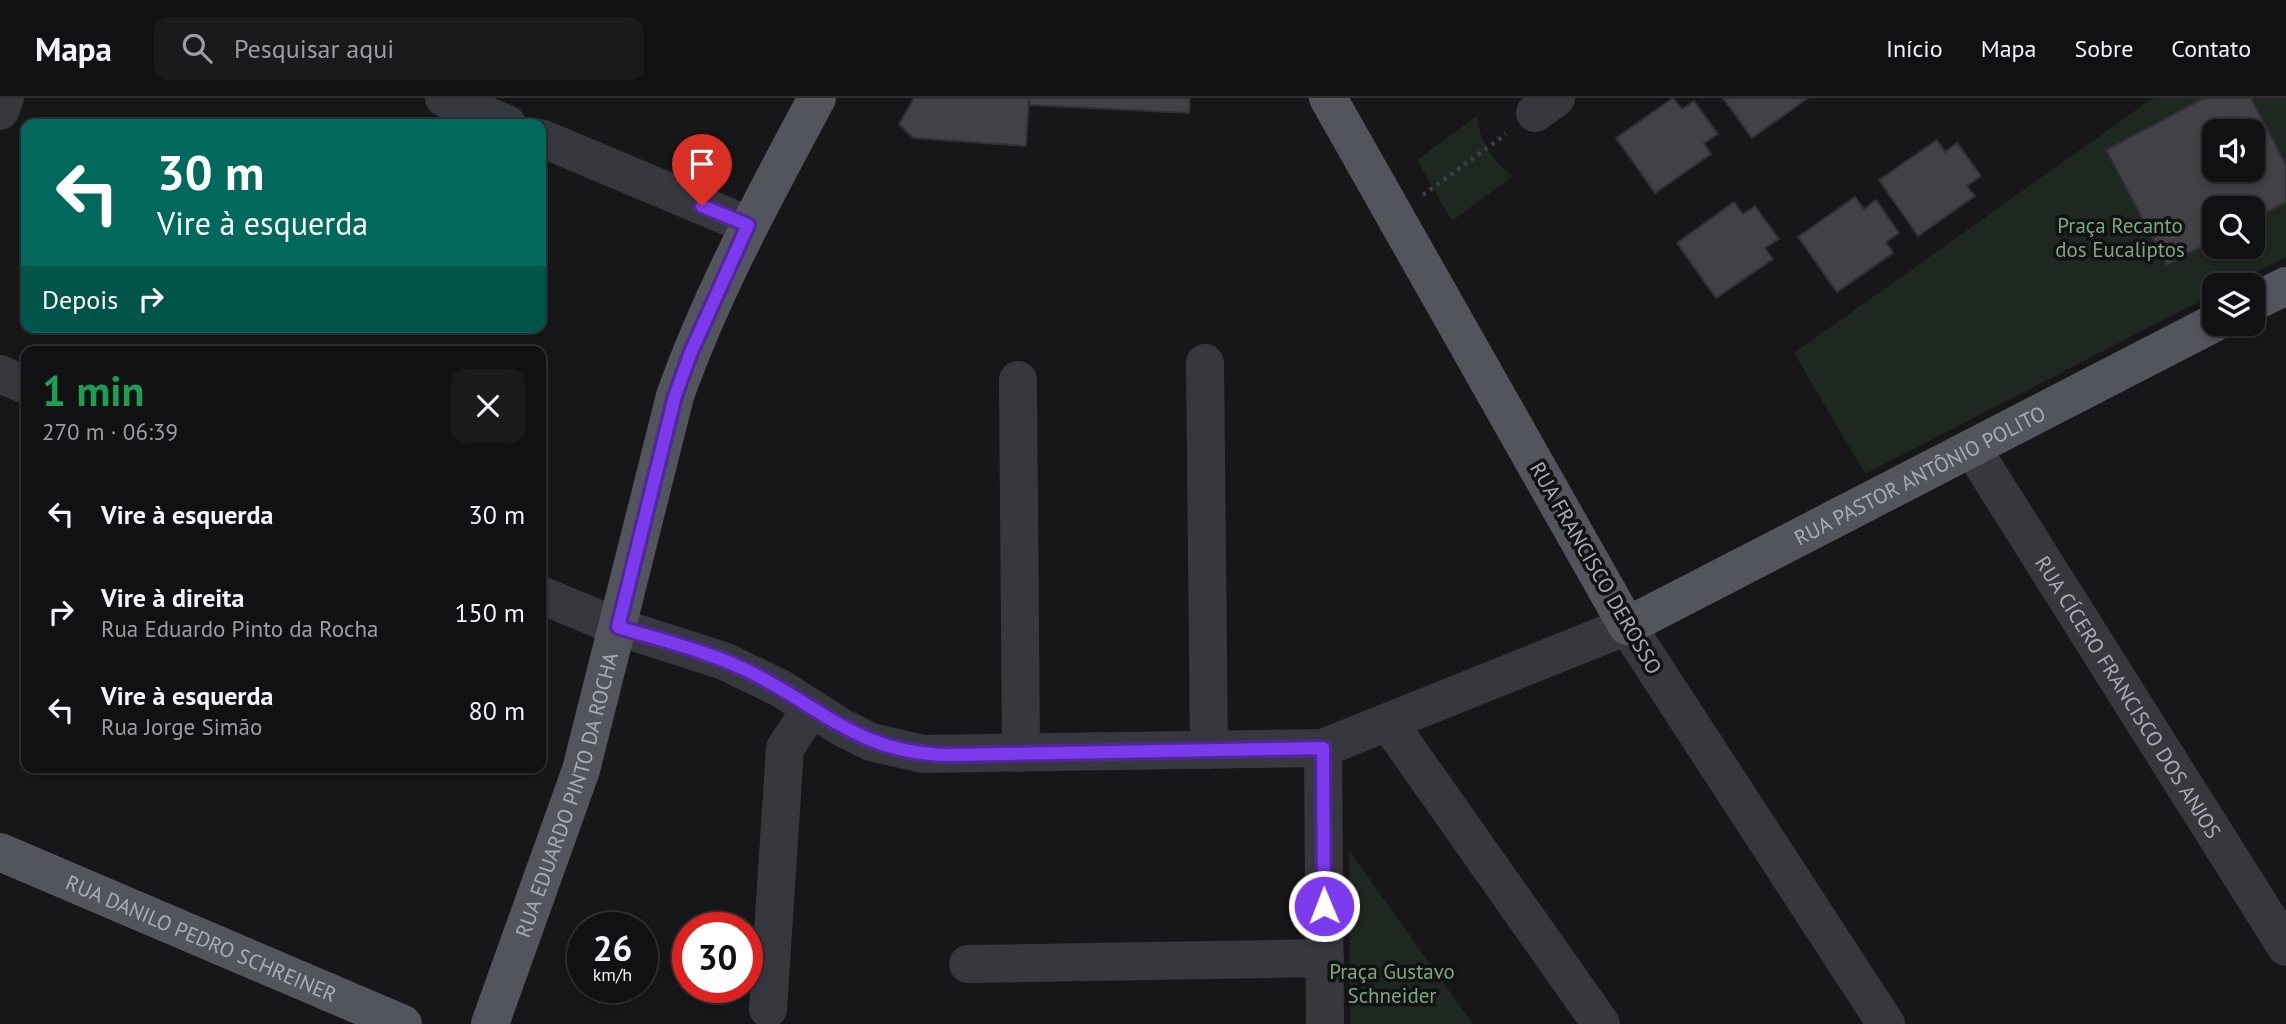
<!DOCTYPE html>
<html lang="pt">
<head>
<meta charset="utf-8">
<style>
	body { margin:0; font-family:"PT Sans",sans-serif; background:#1a191c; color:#f1f3f6; height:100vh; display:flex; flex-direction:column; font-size:26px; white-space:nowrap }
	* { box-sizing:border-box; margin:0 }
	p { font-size:23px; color:#9c9da0 }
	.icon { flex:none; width:38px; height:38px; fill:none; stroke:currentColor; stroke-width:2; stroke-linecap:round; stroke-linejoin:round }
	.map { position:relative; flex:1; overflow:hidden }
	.sheet { position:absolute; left:21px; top:248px; width:525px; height:427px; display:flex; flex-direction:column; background:#111013; border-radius:14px; box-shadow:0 4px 10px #0003,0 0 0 2px #303033 }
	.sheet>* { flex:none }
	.banner { position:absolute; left:21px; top:21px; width:525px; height:214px; border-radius:14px; box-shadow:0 4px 10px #0003,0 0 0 2px #303033; background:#00695c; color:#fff; overflow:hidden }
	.controls { position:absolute; left:2202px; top:21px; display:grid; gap:14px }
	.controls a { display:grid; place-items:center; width:63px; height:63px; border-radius:14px; background:#111013; box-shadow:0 4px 10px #0003,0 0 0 2px #303033; font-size:35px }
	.speed { position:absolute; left:567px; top:814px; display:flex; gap:14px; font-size:35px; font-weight:700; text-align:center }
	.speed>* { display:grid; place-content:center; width:91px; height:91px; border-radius:50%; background:#111013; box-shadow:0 4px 10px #0003,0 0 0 2px #303033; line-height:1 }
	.speed small { font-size:18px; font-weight:400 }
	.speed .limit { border:10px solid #d22; background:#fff; color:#111 }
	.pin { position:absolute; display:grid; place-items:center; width:60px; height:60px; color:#fff; margin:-72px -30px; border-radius:50% 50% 50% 0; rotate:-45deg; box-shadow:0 0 7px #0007 }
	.pin .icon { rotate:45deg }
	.me { position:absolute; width:77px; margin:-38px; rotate:359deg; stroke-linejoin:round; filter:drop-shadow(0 0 5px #0008) }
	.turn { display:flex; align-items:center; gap:24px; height:147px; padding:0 21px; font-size:32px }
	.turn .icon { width:91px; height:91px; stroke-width:2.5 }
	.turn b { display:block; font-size:49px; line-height:60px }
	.then { display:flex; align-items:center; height:66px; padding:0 21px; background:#0003; gap:14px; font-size:26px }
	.round { display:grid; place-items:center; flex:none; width:74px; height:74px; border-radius:14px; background:#1a191c }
	.headline { display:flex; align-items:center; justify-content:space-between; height:119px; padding:0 21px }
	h1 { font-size:42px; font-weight:600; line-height:52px; color:#1e9e55 }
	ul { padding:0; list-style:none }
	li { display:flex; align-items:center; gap:21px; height:98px; padding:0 21px }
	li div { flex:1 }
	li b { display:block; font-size:26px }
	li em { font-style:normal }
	header { display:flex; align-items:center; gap:42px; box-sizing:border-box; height:98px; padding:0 35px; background:#111013; border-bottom:2px solid #303033 }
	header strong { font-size:33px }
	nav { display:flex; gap:38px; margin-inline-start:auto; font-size:24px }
	.search { width:490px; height:63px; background:#1a191c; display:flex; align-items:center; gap:18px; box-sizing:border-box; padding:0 24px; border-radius:14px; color:#9c9da0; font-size:26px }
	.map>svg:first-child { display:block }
</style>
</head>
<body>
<header>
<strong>Mapa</strong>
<div class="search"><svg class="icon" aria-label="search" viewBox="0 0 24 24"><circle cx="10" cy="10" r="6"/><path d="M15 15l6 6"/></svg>Pesquisar aqui</div>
<nav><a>Início</a><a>Mapa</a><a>Sobre</a><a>Contato</a></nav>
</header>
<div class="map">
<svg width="2286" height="926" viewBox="0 0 2286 926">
	<rect width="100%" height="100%" fill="#171619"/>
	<path fill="#1e2720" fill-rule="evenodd" d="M2153,0H2286V159L2231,187H2214V196L1865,376L1794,255ZM2214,33H2252V72H2214ZM2214,110H2252V149H2214Z
		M1477,18C1480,45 1492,62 1513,78L1452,123L1417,62Z
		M1349,752L1473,926H1350Z"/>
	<path fill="#414146" stroke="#313035" stroke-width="2" fill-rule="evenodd" d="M914,0H1029L1026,48L913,40L899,26Z
		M1029,0H1190L1189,15L1029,7Z
		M1673,0L1682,11L1694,3L1718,36L1704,45L1711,56L1655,95L1616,40Z
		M1723,0H1808L1752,40Z
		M2204,0H2251L2286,67V104L2252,122V110H2214V142L2167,167L2106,52ZM2214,33H2252V72H2214Z
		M1937,42L1945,54L1957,45L1981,78L1967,88L1975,98L1918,138L1879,82Z
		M1855,99L1864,111L1876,102L1899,135L1886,144L1893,155L1837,194L1798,139Z
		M1734,104L1743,116L1755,108L1779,141L1765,150L1773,161L1716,200L1677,145Z"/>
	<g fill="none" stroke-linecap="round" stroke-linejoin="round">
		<path stroke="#3d3f45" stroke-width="4.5" stroke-dasharray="3.5 5" stroke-linecap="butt" d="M1423,97L1506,36"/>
		<g stroke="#37383e" stroke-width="38">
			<path d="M444,0L507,26"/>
			<path d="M0,13L5,0"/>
			<path d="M1535,15L1556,0"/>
			<path d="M541,40L748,127"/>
			<path d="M1205,265L1209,652"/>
			<path d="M0,276L26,287"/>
			<path d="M1018,282L1021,655"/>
			<path id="s1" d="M1972,350L2286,849"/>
			<path d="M541,497L618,529L724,563L780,590L841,629L871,644L923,656L1323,650L1627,528L1886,926"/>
			<path d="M1388,624L1601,926"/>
			<path d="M1323,650L1325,926"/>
			<path d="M968,866L1325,860"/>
			<path d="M768,911L785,650L811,611"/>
		</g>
		<g stroke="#53555d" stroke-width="38">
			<path id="s2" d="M1328,0L1627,528L2214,225"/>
			<path d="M2252,205L2286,188"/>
			<path id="s3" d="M0,754L403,926"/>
			<path id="s4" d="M490,926L581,672L675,298C712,194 765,97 817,0"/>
		</g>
	</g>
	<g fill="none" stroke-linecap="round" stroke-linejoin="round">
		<defs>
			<path id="route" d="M702,108L748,127L691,254L675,298L618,529C663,543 712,554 754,576C826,613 860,655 948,657L1323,650L1324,808"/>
		</defs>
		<use href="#route" stroke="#51269a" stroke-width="18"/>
		<use href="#route" stroke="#7c3aed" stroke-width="12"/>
	</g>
	<g text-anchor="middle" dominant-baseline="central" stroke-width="7" stroke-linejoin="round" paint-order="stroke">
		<g font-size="21" fill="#7ea682" stroke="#121114">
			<text x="2120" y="127">Praça Recanto<tspan x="2120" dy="24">dos Eucaliptos</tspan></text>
			<text x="1392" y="873">Praça Gustavo<tspan x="1392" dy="24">Schneider</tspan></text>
		</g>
		<g font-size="21" fill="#a8acba" stroke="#121114">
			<text stroke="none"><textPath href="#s2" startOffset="936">RUA PASTOR ANTÔNIO POLITO</textPath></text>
			<text transform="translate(1596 470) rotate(60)">RUA FRANCISCO DEROSSO</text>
			<text stroke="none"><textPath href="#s1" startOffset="294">RUA CÍCERO FRANCISCO DOS ANJOS</textPath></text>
			<text stroke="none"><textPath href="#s4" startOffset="242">RUA EDUARDO PINTO DA ROCHA</textPath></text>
			<text stroke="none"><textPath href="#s3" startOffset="219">RUA DANILO PEDRO SCHREINER</textPath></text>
		</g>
	</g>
</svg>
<div class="controls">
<a><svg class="icon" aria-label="sound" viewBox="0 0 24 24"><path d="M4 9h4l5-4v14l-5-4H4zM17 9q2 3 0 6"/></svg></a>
<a><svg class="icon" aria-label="search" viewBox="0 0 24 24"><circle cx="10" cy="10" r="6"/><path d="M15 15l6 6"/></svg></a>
<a><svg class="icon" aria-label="layers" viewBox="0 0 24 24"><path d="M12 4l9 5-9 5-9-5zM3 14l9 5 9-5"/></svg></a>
</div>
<div class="speed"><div>26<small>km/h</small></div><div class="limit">30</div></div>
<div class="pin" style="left:702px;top:108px;background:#d93025"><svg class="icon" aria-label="arrive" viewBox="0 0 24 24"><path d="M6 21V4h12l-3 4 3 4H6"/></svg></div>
<svg class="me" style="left:1324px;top:808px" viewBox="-20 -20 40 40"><circle r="17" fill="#7c3aed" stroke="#fff" stroke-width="3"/><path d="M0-11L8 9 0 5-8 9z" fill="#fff"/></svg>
<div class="banner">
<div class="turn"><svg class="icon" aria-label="left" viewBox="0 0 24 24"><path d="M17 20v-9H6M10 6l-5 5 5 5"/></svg><div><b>30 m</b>Vire à esquerda</div></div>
<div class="then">Depois<svg class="icon" aria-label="right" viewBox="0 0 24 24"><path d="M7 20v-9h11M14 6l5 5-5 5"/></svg></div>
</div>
<section class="sheet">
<div class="headline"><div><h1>1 min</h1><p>270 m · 06:39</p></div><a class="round"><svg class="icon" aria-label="close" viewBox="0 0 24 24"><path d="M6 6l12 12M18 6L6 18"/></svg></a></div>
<ul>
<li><svg class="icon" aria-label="left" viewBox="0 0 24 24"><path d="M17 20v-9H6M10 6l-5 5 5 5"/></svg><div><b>Vire à esquerda</b></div><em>30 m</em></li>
<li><svg class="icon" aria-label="right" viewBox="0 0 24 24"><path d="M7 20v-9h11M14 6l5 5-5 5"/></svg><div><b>Vire à direita</b><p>Rua Eduardo Pinto da Rocha</p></div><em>150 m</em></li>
<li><svg class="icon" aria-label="left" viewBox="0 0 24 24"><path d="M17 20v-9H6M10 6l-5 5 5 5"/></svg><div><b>Vire à esquerda</b><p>Rua Jorge Simão</p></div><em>80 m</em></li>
</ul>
</section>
</div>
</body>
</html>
